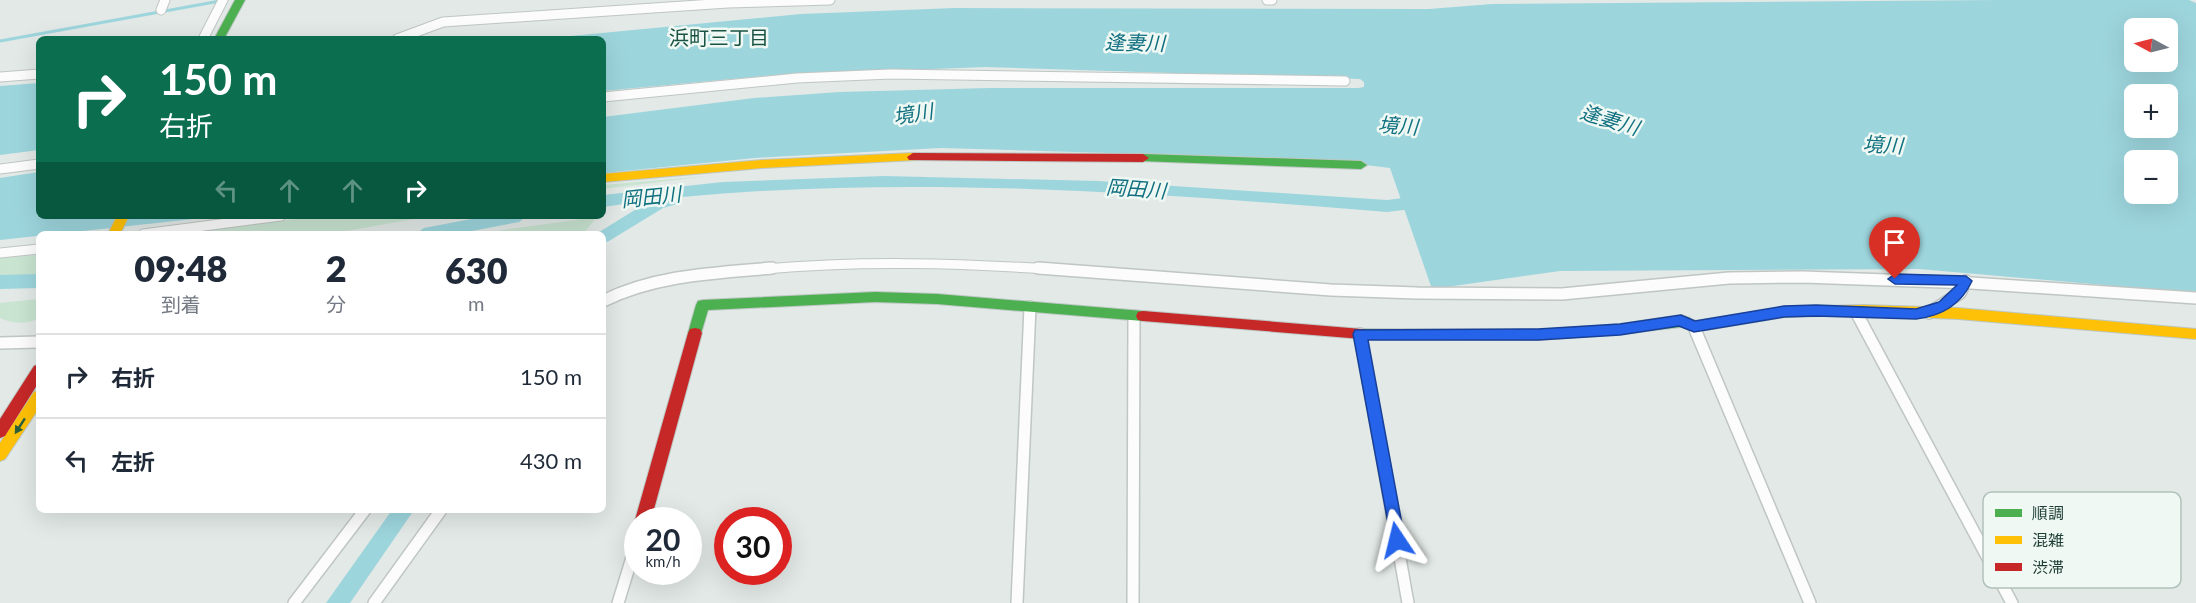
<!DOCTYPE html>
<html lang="ja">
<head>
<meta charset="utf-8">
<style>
	body { margin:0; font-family:Lato,"Noto Sans JP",sans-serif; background:#f6f6f7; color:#1f2937; height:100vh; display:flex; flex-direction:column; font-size:22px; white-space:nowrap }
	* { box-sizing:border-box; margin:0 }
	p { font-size:20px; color:#747a83 }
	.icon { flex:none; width:33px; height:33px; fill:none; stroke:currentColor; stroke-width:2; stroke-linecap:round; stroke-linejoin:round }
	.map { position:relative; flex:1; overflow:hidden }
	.drawer { position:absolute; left:36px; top:231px; width:570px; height:282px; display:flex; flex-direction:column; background:#fff; border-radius:9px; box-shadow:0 6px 24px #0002 }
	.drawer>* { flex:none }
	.top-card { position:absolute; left:36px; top:36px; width:570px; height:183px; border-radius:9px; box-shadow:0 6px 24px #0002; background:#0b6e4f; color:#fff; overflow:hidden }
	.needle { width:39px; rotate:277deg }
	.controls { position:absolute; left:2124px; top:18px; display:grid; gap:12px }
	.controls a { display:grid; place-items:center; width:54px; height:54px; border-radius:9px; background:#fff; box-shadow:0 6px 24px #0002; font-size:30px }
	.speed { position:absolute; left:624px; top:507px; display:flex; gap:12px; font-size:30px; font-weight:700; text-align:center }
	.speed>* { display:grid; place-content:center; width:78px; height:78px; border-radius:50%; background:#fff; box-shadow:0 6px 24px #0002; line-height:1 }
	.speed small { font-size:15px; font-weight:400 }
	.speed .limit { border:9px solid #d22; background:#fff; color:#111 }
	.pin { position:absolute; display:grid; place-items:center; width:51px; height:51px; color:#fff; margin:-62px -26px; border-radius:50% 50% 50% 0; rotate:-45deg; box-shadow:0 0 6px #0007 }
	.pin .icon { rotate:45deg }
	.me { position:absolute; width:66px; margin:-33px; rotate:350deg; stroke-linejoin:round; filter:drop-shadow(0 0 4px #0008) }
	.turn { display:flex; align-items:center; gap:21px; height:126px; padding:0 24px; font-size:27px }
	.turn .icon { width:78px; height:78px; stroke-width:2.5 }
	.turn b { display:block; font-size:42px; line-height:51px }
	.lanes { display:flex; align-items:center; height:57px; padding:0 24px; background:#0003; justify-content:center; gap:30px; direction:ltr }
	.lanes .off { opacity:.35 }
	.eta { display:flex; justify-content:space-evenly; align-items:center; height:102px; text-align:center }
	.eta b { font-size:36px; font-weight:800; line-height:42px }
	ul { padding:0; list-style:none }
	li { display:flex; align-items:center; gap:18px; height:84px; padding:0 24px; border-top:2px solid #e0e1e3 }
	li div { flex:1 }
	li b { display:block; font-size:22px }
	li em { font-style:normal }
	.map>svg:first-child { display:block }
</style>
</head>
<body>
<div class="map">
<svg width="2196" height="603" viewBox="0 0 2196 603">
	<rect width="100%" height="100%" fill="#e2e9e6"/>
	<path fill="#c9e4d1" d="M708,176L603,189V185Z
		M324,216H431L330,234H195L234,226Z
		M597,217L583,234H474Z
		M39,255V274L0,277V258Z
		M39,299V319C24,324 14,324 0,318V303Z"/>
	<path fill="#9dd5dd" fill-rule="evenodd" d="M1998,0H2189L2196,3V293L1919,269L1560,271L1432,289L1390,168L1317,159L941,148L755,158L603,173V117L754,98L840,92L990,88H1358L1364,87V82L1360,79L986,67L776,75L603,91V39H539L801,14L955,8L1429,9L1492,4ZM2134,28H2168V62H2134ZM2134,94H2168V128H2134ZM2134,160H2168V194H2134Z
		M39,83V150L0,155V86Z
		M39,172V216H221L0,240V178Z"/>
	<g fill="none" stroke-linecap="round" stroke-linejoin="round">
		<path stroke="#9dd5dd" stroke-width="3" d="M0,41L220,1"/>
		<path fill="#9dd5dd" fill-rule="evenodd" d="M884,176L1098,181L1387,200L1427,195L1435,201L1427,207L1387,212C1153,193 916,175 682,197L681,203L663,208L609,241L603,243V234H596L651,200L603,207V195L723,182Z
			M487,216H527L519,222L456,234H415L424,228Z
			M39,274V288L0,289V275Z
			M392,510H414L350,603H326Z"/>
		<defs>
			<path id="street-far1" d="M1267,0H1272
				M161,10L165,0
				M203,39L223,0
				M397,39L443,22L728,3L830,0
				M0,77L39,74
				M603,97L797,78L891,74L1345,81
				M0,169L39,164
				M143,234L281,216
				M0,253L39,249
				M755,270C858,260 960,263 1063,270"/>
			<path id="street" d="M1038,268L1331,290L1417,293L1562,294L1729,278L1803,277L1971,283L2196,298
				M603,301C655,275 715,273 772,268
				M1856,312L2012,603
				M1929,313L1960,293L1966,281
				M1694,327L1810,603
				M1360,334L1408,603
				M0,343L39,342
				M294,603L365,510
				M374,603L441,510
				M618,603L638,538
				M1017,603L1030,307
				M1133,603L1134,316"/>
			<path id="fast" d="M235,0H245L224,39H214Z
				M1143,154L1361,161L1367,165L1361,169L1139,161L1137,158L1139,155Z
				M875,292L937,294L1143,311L1148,312L1150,316L1148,320L1143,321L937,304L875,302L708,310L700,337H690L688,333L696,305L698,301L703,300Z
				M1681,315L1690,318L1692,322L1690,326L1620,334L1538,340L1362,339L1357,338L1355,334L1357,330L1362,329L1538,330L1620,324Z"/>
			<path id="slow" d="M913,153L919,157L917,160L762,168L603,182V174L762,160Z
				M117,216H129L120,234H108Z
				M1863,305L1958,308L2196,329V339L1958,319L1863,315L1785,317L1694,332L1680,326L1678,322L1680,318L1685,317L1696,321L1785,307Z
				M39,390V408L5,459L0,461V443L34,392Z"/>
			<path id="jam" d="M913,153L1143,154L1149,158L1143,162L909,160L907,157Z
				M1143,311L1362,329L1367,330L1369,334L1367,338L1362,339L1143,321L1138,320L1136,316L1138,312Z
				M695,328L700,329L702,333L651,520H638V525L635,520L688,333L690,329Z
				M39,364V382L5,436L0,438V419L34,366Z"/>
		</defs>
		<use href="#street-far1" stroke="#bfc6c3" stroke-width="11"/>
		<use href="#street" stroke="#bfc6c3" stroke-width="14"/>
		<use href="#fast" stroke="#bdc7c3" stroke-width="2"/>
		<use href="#slow" stroke="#bdc7c3" stroke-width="2"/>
		<use href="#jam" stroke="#bdc7c3" stroke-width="2"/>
		<use href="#street-far1" stroke="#fbfcfb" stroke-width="9"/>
		<use href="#street" stroke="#fbfcfb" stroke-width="11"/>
		<use href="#fast" fill="#4caf50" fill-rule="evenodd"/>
		<use href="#slow" fill="#ffc107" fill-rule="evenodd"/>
		<use href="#jam" fill="#c62828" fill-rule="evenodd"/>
	</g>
	<defs><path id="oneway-solid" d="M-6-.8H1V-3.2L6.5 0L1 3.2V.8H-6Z" transform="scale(1.5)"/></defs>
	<use fill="#2c603d" href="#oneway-solid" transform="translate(20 426) rotate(123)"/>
	<path fill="#2563eb" stroke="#184099" stroke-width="1.5" d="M1895,274L1966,276L1972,281C1961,305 1942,316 1916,319L1816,316L1784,317L1694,332L1679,326L1620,335L1538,340H1368L1405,540L1403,545L1397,547L1392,545L1353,334L1355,330L1538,329L1620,324L1681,315L1695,321L1784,306L1816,305L1916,309L1939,302L1957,285L1895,284L1888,279Z"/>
	<g text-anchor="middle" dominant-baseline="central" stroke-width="5" stroke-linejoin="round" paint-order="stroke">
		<g font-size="20" fill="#185343" stroke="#f0f8f4">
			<text x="719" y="37">浜町三丁目</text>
		</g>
		<g font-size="20" font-style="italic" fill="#117181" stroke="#f0f8f4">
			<text transform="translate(1135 42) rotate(1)">逢妻川</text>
			<text transform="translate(913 113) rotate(-9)">境川</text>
			<text transform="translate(1610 119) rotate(17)">逢妻川</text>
			<text transform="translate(1398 125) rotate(4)">境川</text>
			<text transform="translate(1883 144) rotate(3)">境川</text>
			<text transform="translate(1136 188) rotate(4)">岡田川</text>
			<text transform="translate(651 196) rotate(-6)">岡田川</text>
		</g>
	</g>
	<rect x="1983" y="492" width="198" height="96" rx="9" fill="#f0f8f4" stroke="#b1c0bb" stroke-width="1.5"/>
	<rect x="1995" y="509" width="27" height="8" fill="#4caf50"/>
	<rect x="1995" y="536" width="27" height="8" fill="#ffc107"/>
	<rect x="1995" y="563" width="27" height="8" fill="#c62828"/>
	<g font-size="16" fill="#1e3e35">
		<text x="2032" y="519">順調</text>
		<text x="2032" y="546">混雑</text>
		<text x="2032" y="573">渋滞</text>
	</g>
</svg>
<div class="controls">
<a><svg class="needle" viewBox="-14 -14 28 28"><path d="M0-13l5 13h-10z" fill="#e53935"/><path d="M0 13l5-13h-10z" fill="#747a83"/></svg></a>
<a>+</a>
<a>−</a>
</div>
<div class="speed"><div>20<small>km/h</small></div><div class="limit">30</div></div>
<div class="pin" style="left:1895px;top:279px;background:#d93025"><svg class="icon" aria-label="arrive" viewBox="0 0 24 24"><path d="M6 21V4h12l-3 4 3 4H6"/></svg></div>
<svg class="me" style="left:1397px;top:540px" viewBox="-20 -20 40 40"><path d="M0-17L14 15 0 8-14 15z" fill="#2563eb" stroke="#fff" stroke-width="4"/></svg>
<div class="top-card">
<div class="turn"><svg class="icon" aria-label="right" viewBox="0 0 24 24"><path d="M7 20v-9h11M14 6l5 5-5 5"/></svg><div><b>150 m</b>右折</div></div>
<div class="lanes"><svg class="icon off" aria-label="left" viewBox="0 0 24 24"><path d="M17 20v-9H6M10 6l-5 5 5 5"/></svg><svg class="icon off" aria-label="ahead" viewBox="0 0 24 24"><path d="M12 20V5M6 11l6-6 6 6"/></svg><svg class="icon off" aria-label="ahead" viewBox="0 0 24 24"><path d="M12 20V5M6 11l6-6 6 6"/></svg><svg class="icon" aria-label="right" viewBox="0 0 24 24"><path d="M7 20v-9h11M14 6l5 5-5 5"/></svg></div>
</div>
<section class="drawer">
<div class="eta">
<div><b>09:48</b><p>到着</p></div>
<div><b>2</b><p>分</p></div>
<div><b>630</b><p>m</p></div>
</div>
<ul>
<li><svg class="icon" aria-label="right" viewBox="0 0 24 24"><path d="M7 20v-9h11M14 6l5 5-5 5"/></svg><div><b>右折</b></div><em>150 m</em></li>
<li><svg class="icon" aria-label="left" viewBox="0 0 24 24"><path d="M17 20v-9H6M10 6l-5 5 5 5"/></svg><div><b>左折</b></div><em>430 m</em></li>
</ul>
</section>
</div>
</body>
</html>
